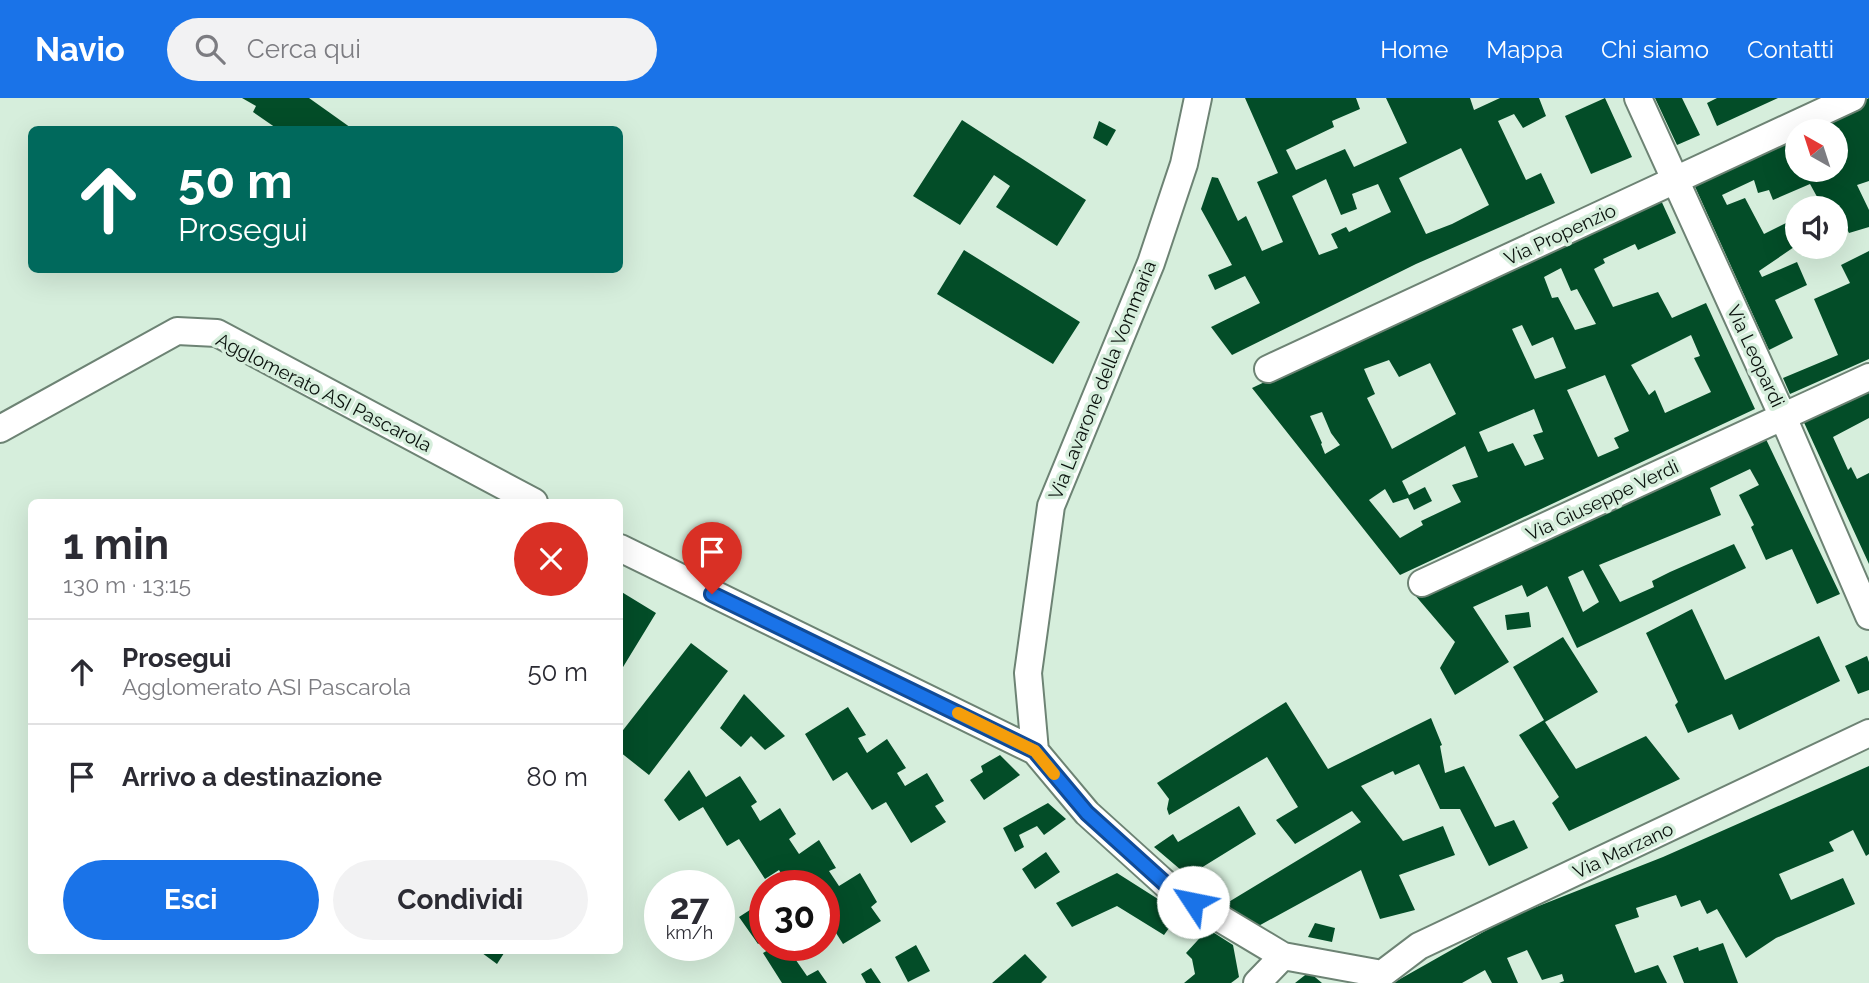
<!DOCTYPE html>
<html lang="it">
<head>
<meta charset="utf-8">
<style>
	body { margin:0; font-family:Raleway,sans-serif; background:#f2f2f3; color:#2b2b33; height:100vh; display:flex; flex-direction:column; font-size:26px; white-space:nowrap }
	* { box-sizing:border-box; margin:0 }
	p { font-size:23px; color:#7c7c81 }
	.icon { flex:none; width:38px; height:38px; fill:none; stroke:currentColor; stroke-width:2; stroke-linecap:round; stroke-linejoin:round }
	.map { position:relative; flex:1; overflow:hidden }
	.drawer { position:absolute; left:28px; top:401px; width:595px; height:455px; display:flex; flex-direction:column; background:#fff; border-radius:10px; box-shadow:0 7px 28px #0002 }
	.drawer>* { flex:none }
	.hud { position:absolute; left:28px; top:28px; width:595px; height:147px; border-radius:10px; box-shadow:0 7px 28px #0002; background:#00695c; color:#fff; overflow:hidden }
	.needle { width:46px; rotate:321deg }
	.tools { position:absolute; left:1785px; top:21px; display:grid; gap:14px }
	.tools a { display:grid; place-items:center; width:63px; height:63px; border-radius:50%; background:#fff; box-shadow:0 7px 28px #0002; font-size:35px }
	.speed { position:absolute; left:644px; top:772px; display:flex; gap:14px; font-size:35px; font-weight:700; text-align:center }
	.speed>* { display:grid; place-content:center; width:91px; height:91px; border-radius:50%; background:#fff; box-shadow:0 7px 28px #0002; line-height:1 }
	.speed small { font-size:18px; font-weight:400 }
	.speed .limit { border:10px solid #d22; background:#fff; color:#111 }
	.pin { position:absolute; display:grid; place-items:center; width:60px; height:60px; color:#fff; margin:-72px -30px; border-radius:50% 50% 50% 0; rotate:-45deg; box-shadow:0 0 7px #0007 }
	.pin .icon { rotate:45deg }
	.me { position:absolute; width:77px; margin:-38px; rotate:304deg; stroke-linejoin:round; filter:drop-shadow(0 0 5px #0008) }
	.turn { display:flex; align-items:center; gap:24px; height:147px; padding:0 35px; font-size:32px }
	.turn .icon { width:91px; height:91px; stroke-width:2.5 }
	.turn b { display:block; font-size:49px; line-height:60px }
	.round { display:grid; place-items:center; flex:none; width:74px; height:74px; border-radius:37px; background:#f2f2f3 }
	.overview { display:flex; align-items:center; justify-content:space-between; height:119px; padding:0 35px }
	h1 { font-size:42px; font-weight:700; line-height:52px }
	.button { display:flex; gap:14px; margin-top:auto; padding:14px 35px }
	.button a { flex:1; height:80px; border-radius:42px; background:#1a73e8; color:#fff; font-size:28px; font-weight:700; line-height:80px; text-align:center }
	.button a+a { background:#f2f2f3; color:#2b2b33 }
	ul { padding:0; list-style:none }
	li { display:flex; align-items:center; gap:21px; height:105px; padding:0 35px; border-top:2px solid #e1e1e2 }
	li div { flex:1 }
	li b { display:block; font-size:26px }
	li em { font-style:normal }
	header { display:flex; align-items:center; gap:42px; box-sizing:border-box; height:98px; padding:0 35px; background:#1a73e8; color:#fff }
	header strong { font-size:33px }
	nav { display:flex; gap:38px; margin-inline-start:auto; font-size:24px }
	.search { width:490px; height:63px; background:#f2f2f3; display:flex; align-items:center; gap:18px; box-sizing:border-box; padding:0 24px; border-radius:38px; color:#7c7c81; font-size:26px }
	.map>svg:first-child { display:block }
</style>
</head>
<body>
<header>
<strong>Navio</strong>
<div class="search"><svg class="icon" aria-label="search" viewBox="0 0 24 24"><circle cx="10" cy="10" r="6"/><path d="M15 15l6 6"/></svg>Cerca qui</div>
<nav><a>Home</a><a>Mappa</a><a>Chi siamo</a><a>Contatti</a></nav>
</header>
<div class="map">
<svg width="1869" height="885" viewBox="0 0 1869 885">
	<rect width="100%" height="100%" fill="#d6eedc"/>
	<path fill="#034d28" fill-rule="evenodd" d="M242,0H309L354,32H279L253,14L256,8Z
		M1245,0H1356L1360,11L1332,23L1334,29L1286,52L1296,72L1345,51L1354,69L1407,45L1386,0H1470L1474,12L1500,0H1539L1546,18L1523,30L1514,16L1498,23L1526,82L1541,75L1555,105L1416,166L1232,257L1211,229L1260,205L1245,178L1215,192L1208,177L1232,167L1201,111L1212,79L1218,80L1238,123L1246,118L1262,153L1283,144L1257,84L1278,75ZM1461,50L1489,107L1452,126L1426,136L1399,80ZM1326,81L1341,117L1357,111L1352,96L1378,86L1391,114L1349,134L1346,129L1331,136L1338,150L1319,157L1292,98Z
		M1605,0L1632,59L1591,76L1565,18Z
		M1655,0H1682L1700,37L1677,47Z
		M1717,0H1778L1717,28L1707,5Z
		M1869,0V83L1857,87L1869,112V129L1849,135L1839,116L1836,118V110H1819L1817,109L1821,106L1810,86L1773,102L1769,92L1758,95L1754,82L1722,97L1727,107L1745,100L1764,136L1786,125L1794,138L1797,137V147L1759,173L1762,179L1797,164L1807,187L1775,202L1793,240L1769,252L1692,82L1797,34V72H1836V33H1798Z
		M962,22L1086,102L1057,148L996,109L1010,88L994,77L960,127L913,98Z
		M1099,23L1116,32L1107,48L1093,40Z
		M1659,98L1676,135L1638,152L1635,146L1603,161L1605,165L1594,171L1613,209L1658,194L1672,220L1706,205L1755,311L1400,477L1252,290ZM1561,170L1571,193L1577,191L1596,226L1575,232L1558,199L1552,200L1544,179ZM1522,227L1532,248L1553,239L1566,270L1535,281L1512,231ZM1691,237L1700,258L1694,260L1711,294L1665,315L1655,292L1649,297L1631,267ZM1389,262L1399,279L1430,265L1456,316L1392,351L1367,300L1375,296L1364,271ZM1605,277L1629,333L1614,340L1619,350L1598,359L1567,292ZM1534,311L1543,334L1533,337L1544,361L1525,368L1513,345L1488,354L1479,334ZM1322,314L1331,335L1340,347L1325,356L1321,346L1322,345L1310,318ZM1465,348L1478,379L1452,387L1461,404L1421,423L1423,427L1400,440L1369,402L1385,391L1393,405L1408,400L1414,412L1432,403L1425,389L1409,397L1402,383Z
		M1800,149H1826L1805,158Z
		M964,152L1080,224L1053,266L937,196Z
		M1869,153V261L1790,296L1783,280L1838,257L1814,201L1850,185L1841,167Z
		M1869,287V320L1833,339L1848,372L1851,369L1857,381L1869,375V466L1801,318Z
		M1764,337L1840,496L1817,506L1792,451L1766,462L1751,429L1754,427L1739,397L1759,387L1750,371L1710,390L1721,417L1599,467L1620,504L1654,489L1652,483L1670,474L1734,446L1746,470L1577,550L1547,488L1527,499L1522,487L1473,509L1509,564L1455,597L1440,570L1455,544L1414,496ZM1583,472L1599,504L1583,514L1568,479Z
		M620,493L656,515L620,574Z
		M1692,511L1725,582L1819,538L1840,583L1739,632L1732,616L1688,635L1675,607L1678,604L1646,535Z
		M1529,514L1531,529L1507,532L1505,517Z
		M1563,539L1598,594L1545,624L1576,671L1646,638L1680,681L1569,733L1552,705L1559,699L1519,637L1544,622L1513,569Z
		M691,545L728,573L649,677L620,654V636Z
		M1867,558L1869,564V592L1858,596L1845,568Z
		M744,596L785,638L765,652L751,638L741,649L720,630Z
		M1286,604L1328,671L1431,620L1442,647L1440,648L1445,675L1464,668L1495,729L1514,722L1528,750L1489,768L1460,711H1440L1419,666L1395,677L1393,673L1361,688L1403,743L1443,728L1455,757L1399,777L1415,812L1380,821L1361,772L1253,831L1222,808L1361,724L1352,713L1295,746L1276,722L1298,709L1267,659L1169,717L1167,711L1169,701L1157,685Z
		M848,609L866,637L858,640L867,655L887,641L906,670L897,675L905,688L927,675L944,703L935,708L946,724L911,745L886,704L872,712L847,674L833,683L805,636Z
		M1000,657L1020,677L984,702L970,682L983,674L981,668Z
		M1869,668V756L1866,758L1853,732L1829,744L1834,753L1779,776L1791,802L1843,780L1855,806L1776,840L1746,860L1717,811L1707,816L1700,802L1681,809L1676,797L1636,810L1639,819L1615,827L1635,875L1658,867L1667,885H1559L1564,883L1562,876L1542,882L1527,852L1507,860L1518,885H1492L1485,872L1462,885H1393L1508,820L1663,759Z
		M689,672L706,699L740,678L757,704L751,708L760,723L780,710L796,736L789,741L799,756L819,742L836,770L829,773L839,788L860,775L877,804L871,809L881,823L843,846L824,816V788H789L779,772L765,781L739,741L727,748L703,709L679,723L664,702Z
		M1048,705L1066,721L1044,737L1037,728L1019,737L1024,749L1015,754L1003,730Z
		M1239,708L1256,736L1188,778L1154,749L1173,736L1178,744Z
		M1046,754L1060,774L1035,791L1022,771Z
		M1117,775L1180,815L1164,837L1117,808L1072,829L1056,805Z
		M756,808L765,822V841L758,846L739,819Z
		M1315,825L1335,830L1332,844L1308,839Z
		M1208,831L1233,847L1239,879L1231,885H1184L1195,876L1192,861L1186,855Z
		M1723,845L1738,885H1684L1673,858L1698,849L1699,853Z
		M777,847H791L795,852L791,855L807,878L818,872L827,885H782L763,855Z
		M916,847L930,873L908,884L895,859Z
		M478,852H506L497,866Z
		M1025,856L1047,879L1041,885H992Z
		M871,870L881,885H866L861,876Z
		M1309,874L1322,885H1295Z"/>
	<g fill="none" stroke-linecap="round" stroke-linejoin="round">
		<defs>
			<path id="minor" d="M1638,0L1783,319L1869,518
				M1268,271L1852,0
				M0,331L177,233L217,235L534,404
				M620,450L1035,653L1087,715L1171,791L1283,858L1382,876
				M1422,485L1869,279
				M1035,653L1028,575L1051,408L1151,165L1184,66L1198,0
				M1382,876L1419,848L1869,635
				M1257,885L1283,858"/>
		</defs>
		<use href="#minor" stroke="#6d8374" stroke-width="30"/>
		<use href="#minor" stroke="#fff" stroke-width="26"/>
	</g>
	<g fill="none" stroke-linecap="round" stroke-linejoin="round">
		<defs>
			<path id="route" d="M712,496L1035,653L1087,715L1171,791L1193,804"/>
		</defs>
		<use href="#route" stroke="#114b97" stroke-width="18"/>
		<use href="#route" stroke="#1a73e8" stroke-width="12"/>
		<path stroke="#f59e0b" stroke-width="12" d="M958,615L1035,653L1054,676"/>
	</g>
	<g text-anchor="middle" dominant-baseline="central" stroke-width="7" stroke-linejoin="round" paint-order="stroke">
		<g font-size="19" fill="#0a120d" stroke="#d6eedc">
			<text transform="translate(1560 136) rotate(-25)">Via Propenzio</text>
			<text transform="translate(1756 258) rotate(65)">Via Leopardi</text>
			<text transform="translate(1102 282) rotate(-68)">Via Lavarone della Vommaria</text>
			<text transform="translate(324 294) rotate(27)">Agglomerato ASI Pascarola</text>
			<text transform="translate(1602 402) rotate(-25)">Via Giuseppe Verdi</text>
			<text transform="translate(1623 752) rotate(-25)">Via Marzano</text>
		</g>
	</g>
</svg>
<div class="tools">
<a><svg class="needle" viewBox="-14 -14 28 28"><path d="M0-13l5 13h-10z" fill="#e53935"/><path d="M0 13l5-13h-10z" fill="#7c7c81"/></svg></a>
<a><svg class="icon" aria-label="sound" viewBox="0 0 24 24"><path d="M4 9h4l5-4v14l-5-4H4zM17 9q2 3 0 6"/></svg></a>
</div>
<div class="speed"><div>27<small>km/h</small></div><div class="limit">30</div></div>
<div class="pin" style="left:712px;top:496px;background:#d93025"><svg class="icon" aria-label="arrive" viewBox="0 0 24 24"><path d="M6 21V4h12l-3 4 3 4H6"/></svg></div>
<svg class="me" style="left:1193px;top:804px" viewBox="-20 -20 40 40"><circle r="19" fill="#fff"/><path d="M0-13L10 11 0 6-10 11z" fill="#1a73e8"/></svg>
<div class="hud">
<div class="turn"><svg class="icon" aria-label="ahead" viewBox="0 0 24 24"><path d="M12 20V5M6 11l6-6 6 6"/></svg><div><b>50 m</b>Prosegui</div></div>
</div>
<section class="drawer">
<div class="overview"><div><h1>1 min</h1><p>130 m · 13:15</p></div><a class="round" style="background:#d93025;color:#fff"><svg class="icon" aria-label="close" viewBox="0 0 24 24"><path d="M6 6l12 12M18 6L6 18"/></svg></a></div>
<ul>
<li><svg class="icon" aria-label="ahead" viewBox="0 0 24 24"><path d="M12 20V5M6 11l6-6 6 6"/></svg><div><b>Prosegui</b><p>Agglomerato ASI Pascarola</p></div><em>50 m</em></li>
<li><svg class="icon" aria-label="arrive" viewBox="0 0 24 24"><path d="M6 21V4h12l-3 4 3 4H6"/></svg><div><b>Arrivo a destinazione</b></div><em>80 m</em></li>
</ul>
<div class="button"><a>Esci</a><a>Condividi</a></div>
</section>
</div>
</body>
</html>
